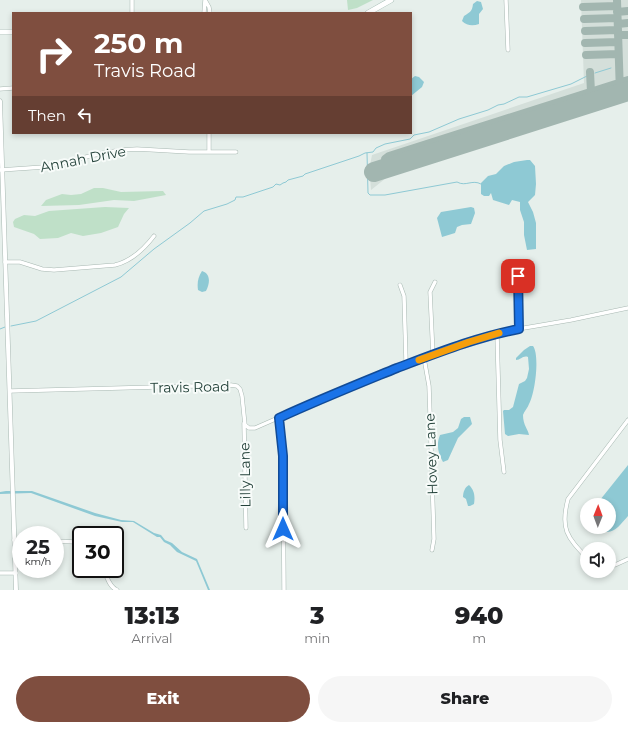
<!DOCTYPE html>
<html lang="en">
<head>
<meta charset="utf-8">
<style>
	body { margin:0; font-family:Montserrat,sans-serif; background:#f6f6f6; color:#202124; height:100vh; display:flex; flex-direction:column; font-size:15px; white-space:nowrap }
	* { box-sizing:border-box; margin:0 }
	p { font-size:13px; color:#757577 }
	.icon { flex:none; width:22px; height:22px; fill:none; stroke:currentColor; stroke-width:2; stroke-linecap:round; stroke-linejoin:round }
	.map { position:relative; height:590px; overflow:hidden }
	.details { display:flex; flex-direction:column; background:#fff; flex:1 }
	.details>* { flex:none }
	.guide { position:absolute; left:12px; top:12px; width:400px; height:122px; border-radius:0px; box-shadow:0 2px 6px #0003; background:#7f4e3f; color:#fff; overflow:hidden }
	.needle { width:26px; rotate:1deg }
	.fabs { position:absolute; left:580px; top:498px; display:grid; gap:8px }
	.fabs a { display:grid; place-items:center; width:36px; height:36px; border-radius:50%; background:#fff; box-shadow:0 2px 6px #0003; font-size:20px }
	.speed { position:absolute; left:12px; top:526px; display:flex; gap:8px; font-size:20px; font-weight:700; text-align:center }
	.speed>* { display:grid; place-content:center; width:52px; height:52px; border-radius:50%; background:#fff; box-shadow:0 2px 6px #0003; line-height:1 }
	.speed small { font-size:10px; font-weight:400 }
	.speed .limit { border:2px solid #111; border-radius:6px; background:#fff; color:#111 }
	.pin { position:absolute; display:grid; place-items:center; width:34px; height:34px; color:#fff; margin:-17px; border-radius:8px; box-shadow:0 2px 6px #0006 }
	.me { position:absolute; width:44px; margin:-22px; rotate:0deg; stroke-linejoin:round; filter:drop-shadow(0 0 3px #0008) }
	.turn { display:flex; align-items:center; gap:14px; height:84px; padding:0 16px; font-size:18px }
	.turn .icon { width:52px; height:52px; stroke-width:2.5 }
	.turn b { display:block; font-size:28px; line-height:34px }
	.then { display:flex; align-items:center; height:38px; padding:0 16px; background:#0003; gap:8px; font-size:15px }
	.eta { display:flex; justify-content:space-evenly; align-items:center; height:68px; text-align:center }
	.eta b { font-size:24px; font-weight:800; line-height:28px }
	.primary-button { display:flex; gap:8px; margin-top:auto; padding:8px 16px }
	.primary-button a { flex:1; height:46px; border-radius:24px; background:#7f4e3f; color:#fff; font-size:16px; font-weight:800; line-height:46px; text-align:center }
	.primary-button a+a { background:#f6f6f6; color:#202124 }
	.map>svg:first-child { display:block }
</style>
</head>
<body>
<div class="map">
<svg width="628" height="590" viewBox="0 0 628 590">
	<rect width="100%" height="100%" fill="#e6efeb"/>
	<path fill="#d4dfda" d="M581,0H628V101L410,169L386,178L371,190L369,166L370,165L372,155L584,83Z"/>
	<path fill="#bfe0c8" d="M347,0H373L357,8L348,10Z
		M94,188H103L121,192L163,191L166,195L134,201L114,200L79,205L41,206L46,200L62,194L71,195L81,194Z
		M105,207L129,208L124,214L118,227L101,233L83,236L71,233L58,238L40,239L34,234L14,227L13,222L15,219L24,215L35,216L49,211Z"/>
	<path fill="#8ec9d4" d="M477,1L481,2L483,9L479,14V24C473,26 467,26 462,21L464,16C470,12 472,12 473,4Z
		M415,76L419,77L424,82L422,87L411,96V79Z
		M527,160H530L535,166L536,184L535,195L528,202L533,212L536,223V249L527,250L524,235V222L520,210V202L512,200L509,205L493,200L491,193L489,196H484L481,194V183L488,176L496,174L504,166L514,162Z
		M471,207L474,208L475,213L471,224L462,225L457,227L455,233L442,237L437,218L441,212Z
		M202,271C211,274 210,283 206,291L202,292L198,290C197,283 198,277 202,271Z
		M530,346H533C540,355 535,394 529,404C528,408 524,411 523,415C523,425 528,429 529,435L519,434L508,436L505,434L503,411L504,410H509L513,407L519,384L525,381L527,378L529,369L528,357C523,355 521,360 516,360V358L524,350Z
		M464,417H470L472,424L458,438L448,460L443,462C438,453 436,445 440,435L453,432L458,428L461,419Z
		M628,465V516C618,527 611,539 596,527H609V505H596Z
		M469,485C475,491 475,497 474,504L470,506H468L466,499L463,497C463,492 465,487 469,485Z
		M6,491H32L95,513L121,520L134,521L154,533L161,535L165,540L172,543L182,552L197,559L210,590H208L196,561L177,552L170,545L164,542L160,537H157L133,522H122L95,516L31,493L0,494V492Z"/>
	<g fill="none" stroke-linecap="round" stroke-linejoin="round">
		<path stroke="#8ec9d4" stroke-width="1" d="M595,73L611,68
			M367,153L368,193L370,195H385L457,182C466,187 472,179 481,184
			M11,326L36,321L121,277L154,249L190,223L204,211L227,204L235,200L236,197H243L273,187L276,184L280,185L283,183L286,182L288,180L303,176L305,174L359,156L365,153L373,152L376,148L385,144L410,139L414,135L429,132L459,119L488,110L498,105L504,104L519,97H527L571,84L587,76
			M0,329L5,327"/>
		<path stroke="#a2b6b0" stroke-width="8" d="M617,0L620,94
			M583,7L617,6
			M617,12L628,11
			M584,19L617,18
			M618,24L628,23
			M585,31L618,30
			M618,35H628
			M585,43L618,42
			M586,55L618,54
			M590,72L591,92
			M496,122L499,132
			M397,154L400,164
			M386,168L385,159L389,156L628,80"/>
		<path stroke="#a2b6b0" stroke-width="20" d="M374,172L628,91"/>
		<defs>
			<path id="minor" d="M132,0V13
				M205,0L209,7L210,13
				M506,0L508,50
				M204,13L205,0
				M0,89L13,88
				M209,133V152
				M0,170L44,167L103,153L121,150L137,149L189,152H236
				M5,262H20L42,269L54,270L115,265C132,261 144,249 154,236
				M518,262L519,329
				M400,285L404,296L406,361L407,364
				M497,334L500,440L504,472
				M433,355L430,292L435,282
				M424,358L429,386L430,414L434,539L432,550
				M10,391L231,385L237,386L240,389L242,396L245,425L249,428H255L335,393L416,361L469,342L507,331L571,320L628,308
				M279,418L283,456L284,590
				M244,423L246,528
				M14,540L21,541
				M55,541L75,542L81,544
				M587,558C567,537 560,529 568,499L628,420
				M609,565H615L628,559
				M103,569C107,576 109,587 117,590
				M0,573H16"/>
			<path id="tertiary" d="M0,101L16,590"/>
			<path id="secondary" d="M368,13L391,0
				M0,32H13"/>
		</defs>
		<use href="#minor" stroke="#a8b8b2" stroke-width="4.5"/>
		<use href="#tertiary" stroke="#a8b8b2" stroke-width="5"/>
		<use href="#secondary" stroke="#a4bbb3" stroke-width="6"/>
		<use href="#minor" stroke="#fff" stroke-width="3.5"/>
		<use href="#tertiary" stroke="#fff" stroke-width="4"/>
		<use href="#secondary" stroke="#fff" stroke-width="5"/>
	</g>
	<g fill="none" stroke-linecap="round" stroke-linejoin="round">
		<defs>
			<path id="route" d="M283,529V456L279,418C318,400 358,384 397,368C437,353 477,337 519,329L518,276"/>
		</defs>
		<use href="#route" stroke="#114b97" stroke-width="10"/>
		<use href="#route" stroke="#1a73e8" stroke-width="7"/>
		<path stroke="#f59e0b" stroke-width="7" d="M419,360L469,342L499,333"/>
	</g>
	<g text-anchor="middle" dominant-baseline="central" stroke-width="4" stroke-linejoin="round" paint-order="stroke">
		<g font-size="14" fill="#24423a" stroke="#f7fbf9">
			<text transform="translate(83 159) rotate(-11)">Annah Drive</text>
			<text transform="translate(190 387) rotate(-1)">Travis Road</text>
			<text transform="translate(431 454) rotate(-92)">Hovey Lane</text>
			<text transform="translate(245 475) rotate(-91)">Lilly Lane</text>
		</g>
	</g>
</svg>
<div class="fabs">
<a><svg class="needle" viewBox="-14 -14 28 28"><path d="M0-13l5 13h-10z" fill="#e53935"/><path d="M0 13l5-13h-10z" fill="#757577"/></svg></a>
<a><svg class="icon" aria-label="sound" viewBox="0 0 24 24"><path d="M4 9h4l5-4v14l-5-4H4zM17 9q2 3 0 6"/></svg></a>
</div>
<div class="speed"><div>25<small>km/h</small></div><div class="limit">30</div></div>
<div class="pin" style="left:518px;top:276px;background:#d93025"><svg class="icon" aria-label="arrive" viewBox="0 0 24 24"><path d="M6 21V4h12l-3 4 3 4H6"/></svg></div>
<svg class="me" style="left:283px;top:529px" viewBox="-20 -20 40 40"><path d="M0-17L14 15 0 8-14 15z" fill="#1a73e8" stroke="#fff" stroke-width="4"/></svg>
<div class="guide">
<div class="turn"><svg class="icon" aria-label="right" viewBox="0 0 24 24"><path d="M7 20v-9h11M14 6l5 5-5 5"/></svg><div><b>250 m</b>Travis Road</div></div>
<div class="then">Then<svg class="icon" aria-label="left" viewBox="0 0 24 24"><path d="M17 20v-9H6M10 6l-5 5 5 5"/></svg></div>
</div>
</div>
<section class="details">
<div class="eta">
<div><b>13:13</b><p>Arrival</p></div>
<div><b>3</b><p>min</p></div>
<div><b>940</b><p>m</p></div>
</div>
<div class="primary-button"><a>Exit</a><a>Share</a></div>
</section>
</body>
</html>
